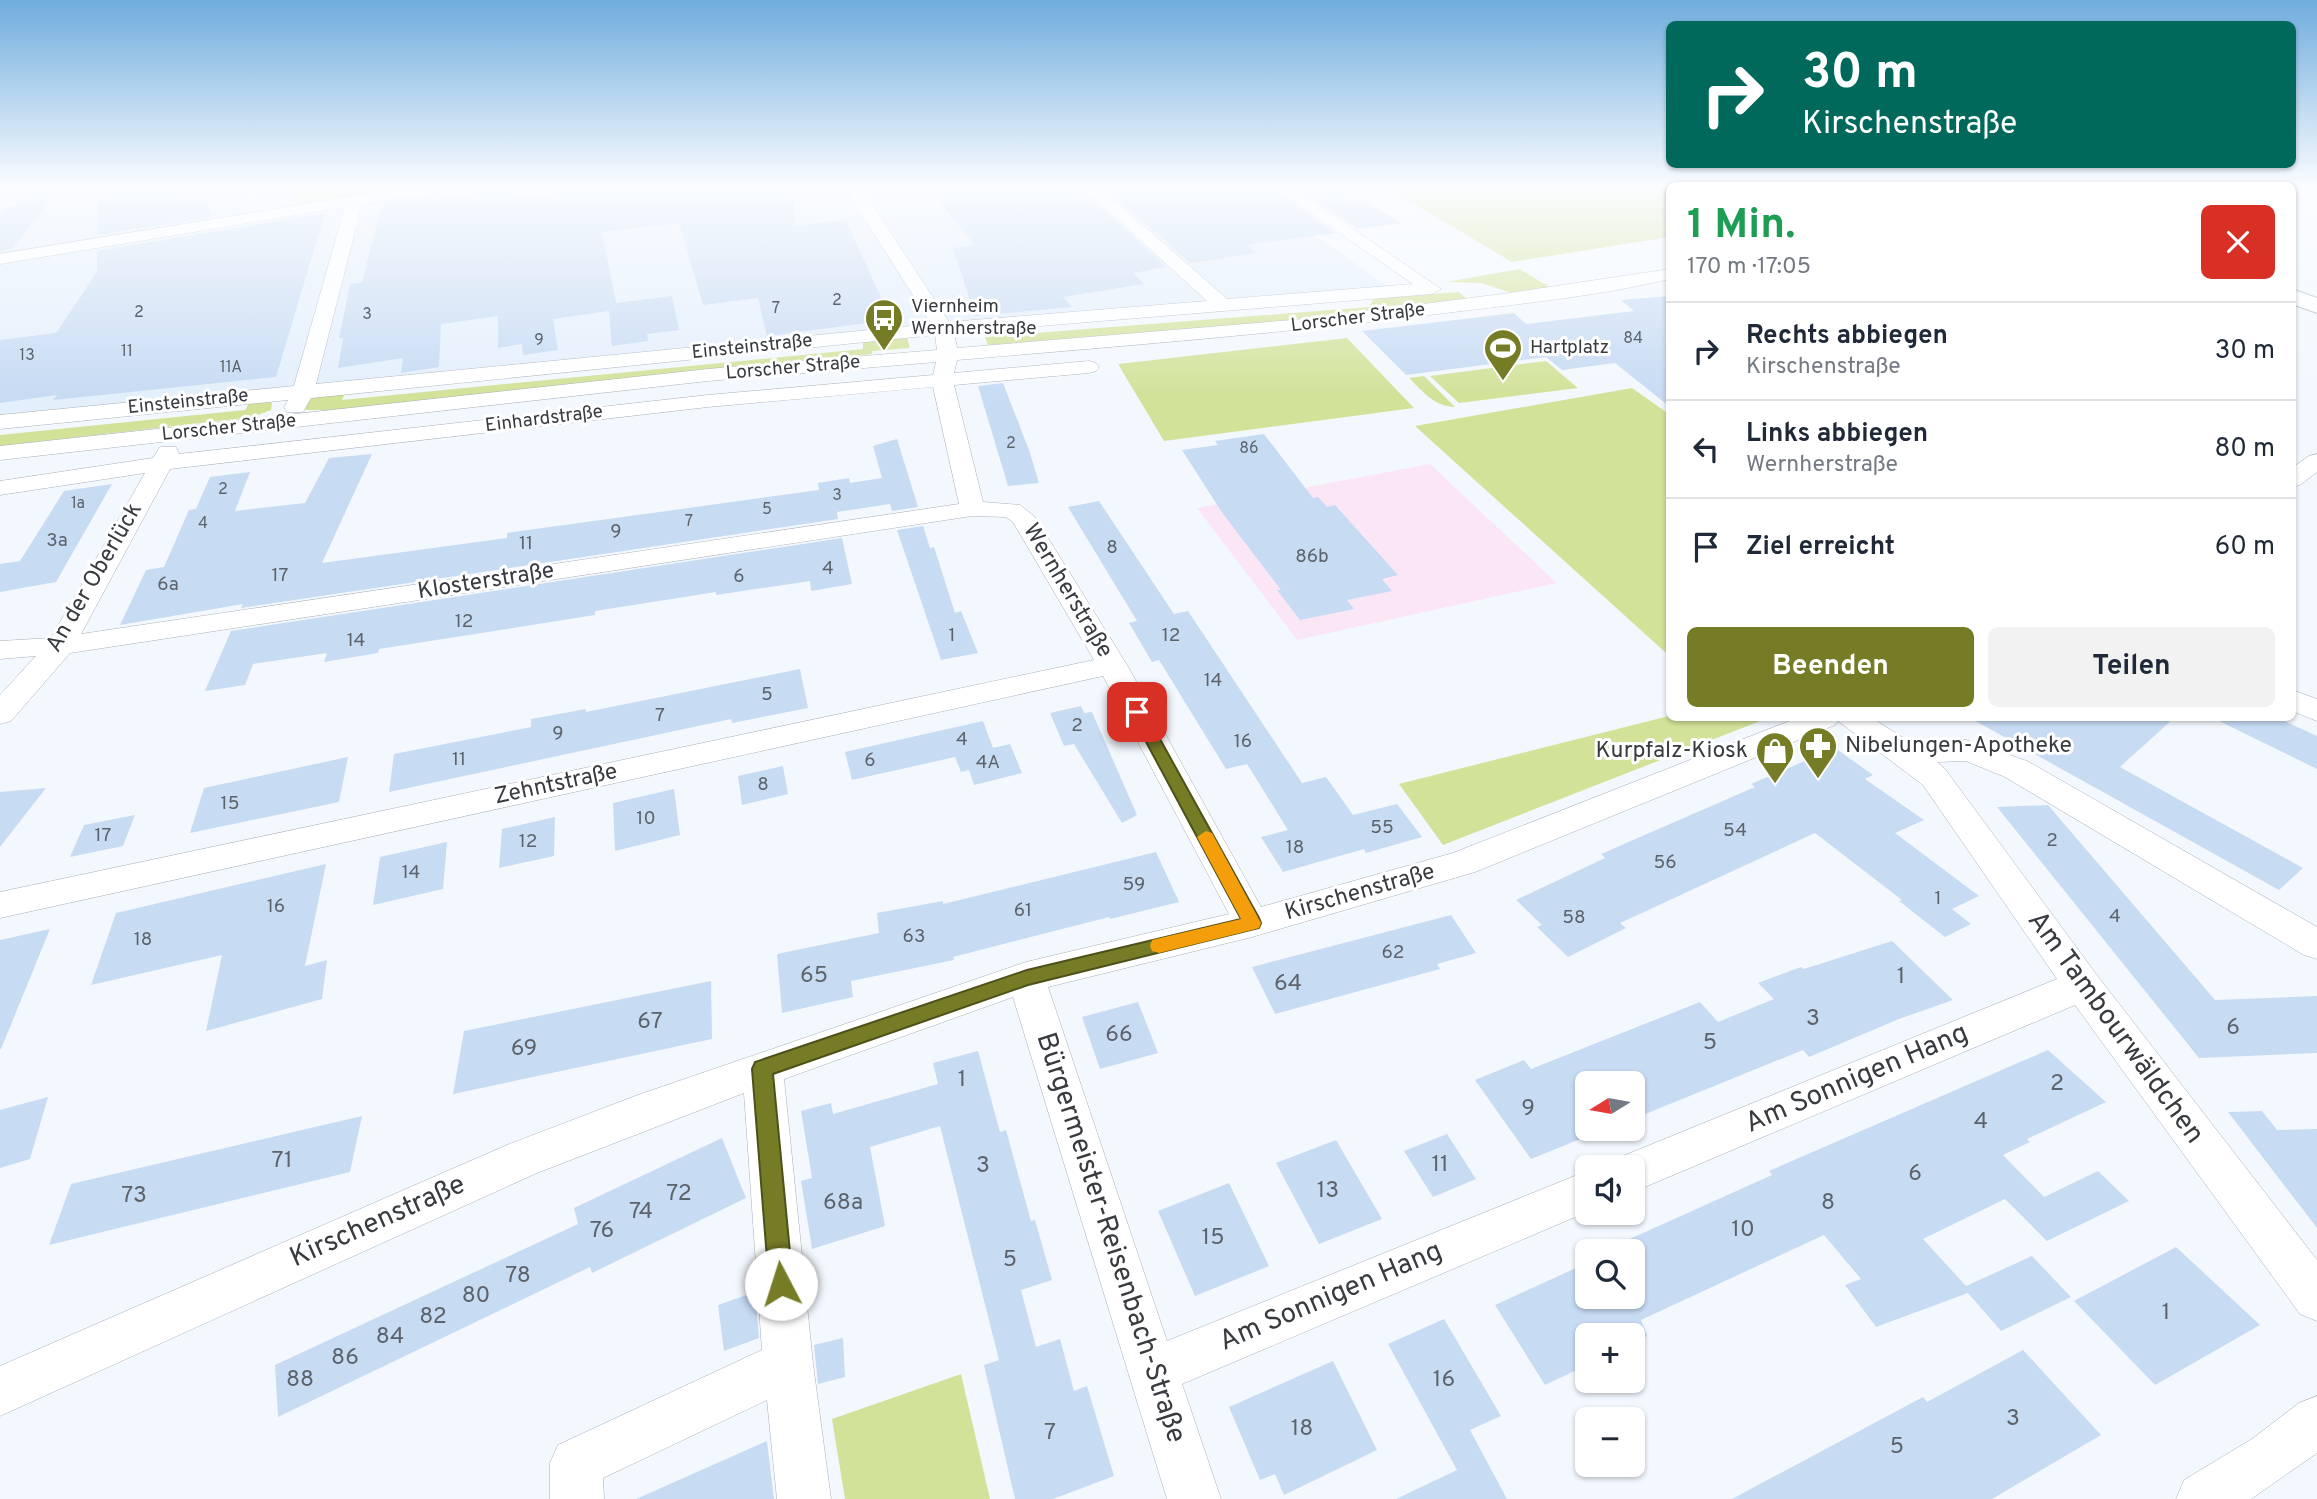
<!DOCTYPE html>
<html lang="de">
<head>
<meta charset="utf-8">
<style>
	body { margin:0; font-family:Overpass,sans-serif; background:#f2f2f3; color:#1f2937; height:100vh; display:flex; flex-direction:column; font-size:26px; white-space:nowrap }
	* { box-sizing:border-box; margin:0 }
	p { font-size:23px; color:#747a83 }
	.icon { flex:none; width:38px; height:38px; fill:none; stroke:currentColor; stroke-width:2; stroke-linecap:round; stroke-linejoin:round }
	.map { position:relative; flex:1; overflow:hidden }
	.sheet { position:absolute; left:1666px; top:182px; width:630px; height:539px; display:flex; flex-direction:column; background:#fff; border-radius:10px; box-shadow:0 2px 5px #0004 }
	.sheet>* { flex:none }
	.hud { position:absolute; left:1666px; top:21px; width:630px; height:147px; border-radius:10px; box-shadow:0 2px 5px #0004; background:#00695c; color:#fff; overflow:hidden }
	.needle { width:46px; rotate:259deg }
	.fabs { position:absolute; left:1575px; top:1071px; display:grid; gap:14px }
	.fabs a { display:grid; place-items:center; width:70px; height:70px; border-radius:10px; background:#fff; box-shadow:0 2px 5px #0004; font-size:35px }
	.pin { position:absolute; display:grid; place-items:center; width:60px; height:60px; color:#fff; margin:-30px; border-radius:14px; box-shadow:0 4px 10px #0006 }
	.me { position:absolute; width:77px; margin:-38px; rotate:355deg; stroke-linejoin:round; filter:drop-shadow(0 0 5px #0008) }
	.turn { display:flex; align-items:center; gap:24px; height:147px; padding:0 21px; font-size:32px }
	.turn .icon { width:91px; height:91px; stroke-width:2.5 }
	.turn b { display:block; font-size:49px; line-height:60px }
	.round { display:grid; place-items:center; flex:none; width:74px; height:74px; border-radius:10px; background:#f2f2f3 }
	.headline { display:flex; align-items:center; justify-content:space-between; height:119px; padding:0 21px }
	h1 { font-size:42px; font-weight:700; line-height:52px; color:#1e9e55 }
	.cta { display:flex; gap:14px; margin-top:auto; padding:14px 21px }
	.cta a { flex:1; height:80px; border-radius:10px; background:#767c26; color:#fff; font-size:28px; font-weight:700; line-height:80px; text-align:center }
	.cta a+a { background:#f2f2f3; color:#1f2937 }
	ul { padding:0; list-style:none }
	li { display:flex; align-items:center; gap:21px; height:98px; padding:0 21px; border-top:2px solid #e0e1e3 }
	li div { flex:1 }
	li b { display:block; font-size:26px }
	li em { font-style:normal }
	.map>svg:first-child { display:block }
</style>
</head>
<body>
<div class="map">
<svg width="2317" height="1499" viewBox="0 0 2317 1499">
	<rect width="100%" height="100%" fill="#f3f8fe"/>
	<path fill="#e4effc" d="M0,186H1245L1387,286L0,417Z"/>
	<path fill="#fbe6f5" d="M1430,464L1557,583L1297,640L1197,508Z"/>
	<path fill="#d2e299" d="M291,186H412L297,204Z
		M1384,186H1669V237L1512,262Z
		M1520,269L1551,288L1512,293L1481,283L1446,282Z
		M1459,292L1467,299L1272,322L988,345L985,337L1369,307L1374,298Z
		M907,337L910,348L872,351V354L329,410H306L304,406L312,398L346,391L342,400L863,349V342Z
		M1347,338L1414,408L1164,441L1118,364Z
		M1546,361L1578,388L1459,403L1430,376Z
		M1424,376L1455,407C1434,406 1423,392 1409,378Z
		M1632,388L1669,414L1670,651L1665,652L1415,426Z
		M267,401L272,403L271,410L253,417L0,446V435L245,410L250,402Z
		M1669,716L1768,718L1443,845L1399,784Z
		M961,1374L990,1499H845L832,1419Z"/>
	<path fill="#c7dbf3" d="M26,186H62L12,249L0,251V216L8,206L18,205Z
		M98,186H176L177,202L206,197L212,217L97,235Z
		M571,186H793L795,226L846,220L891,320L767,336L758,298L703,305L679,223L602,232L616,303L672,296L679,330L647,334L648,341L612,346L609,311L553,319L558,350L523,355L522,344L498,348V316L441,324L439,367L401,373L403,358L338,368L343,338H339L350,284L362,282L382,205L513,188L514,197L572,191Z
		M926,186H1078L1166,267L1133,273L1144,284L1063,297L1072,307L975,316L953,248L975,245Z
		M1102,186H1153L1159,190L1193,186H1270L1335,233L1247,245L1256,253L1190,263Z
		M1294,186H1344L1345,203L1364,200L1401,223L1358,229Z
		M325,213L276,377L53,400L57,395L0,403V340L56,333L97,272V251Z
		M1670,296V407L1615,363L1562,370L1546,357L1406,375L1362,331L1514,313L1526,324L1634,311L1621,300Z
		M1003,383L1029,450L1039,483L1008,486L978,386Z
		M1264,434L1313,498L1318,497L1327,507L1335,505L1398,575L1382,579L1392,591L1347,600L1354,609L1300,620L1277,590H1281L1221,511L1182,450L1218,445L1215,441Z
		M897,439L918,507L892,511L890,504L837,512L838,519L241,608L243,604L120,625L146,570L164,567L189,510L196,509L210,477L250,472L235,511L305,503L329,458L372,454L322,563L507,538V533L819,490L818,483L849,478L850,483L882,478L873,446Z
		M112,484L56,582L0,592V564L20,561L64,491Z
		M1099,501L1174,614L1188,611L1302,783L1326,777L1353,815L1397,804L1422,837L1366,853L1364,849L1283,872L1261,837L1288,830L1247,764L1226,769L1159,660L1152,662L1129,623L1137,621L1068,507Z
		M923,526L930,548L934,547L955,613L961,611L978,653L941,660L897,530Z
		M842,538L852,584L811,591L810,581L716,595V592L595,611V615L379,649L378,653L324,662L327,653L253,664L245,685L205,691L231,631Z
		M800,669L808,708L732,723L731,719L389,792L394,754L531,727V719L586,709V712Z
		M1081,706L1084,713L1092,712L1137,815L1122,823L1074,744L1064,746L1050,713Z
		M1970,718H2174L2120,767L2303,868L2279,890Z
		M2213,718H2278L2317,736V769Z
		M983,721L993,748L1010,744L1022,773L974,785L969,770L961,772L955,757L852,780L845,752Z
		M1835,748L1873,775L1865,779L1924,820L1895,833L1979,896L1952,909L1971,924L1945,937L1899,901L1902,900L1815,833L1620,923L1626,928L1568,957L1537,927L1542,925L1516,900L1605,858L1601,854L1755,787L1751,784Z
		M348,757L339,802L190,833L204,788Z
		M783,766L788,794L742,805L738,776Z
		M46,788L0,847V792Z
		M674,789L680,835L615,851L613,803Z
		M2048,805L2215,1000L2317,996V1053L2199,1058L1997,807Z
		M135,815L123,846L70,857L84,825Z
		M555,817L554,856L499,868L502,829Z
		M447,842L443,889L373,905L380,857Z
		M1156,852L1179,902L1110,919L1109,917L953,957L954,960L851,981L853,997L782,1013L777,954L879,933L877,913L943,901V904Z
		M326,864L305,966L327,960L322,999L206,1031L222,955L91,985L116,913Z
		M1451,915L1476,953L1437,964L1440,969L1275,1014L1252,967Z
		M50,929L1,1049H0V940Z
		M1892,941L1953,1000L1899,1019L1809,1057L1803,1050L1633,1119V1083H1587V1129H1605L1531,1159L1475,1080L1524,1060L1531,1069L1700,1002L1718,1022L1774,999L1758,983L1801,967L1804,969Z
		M711,981L712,1039L453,1094L464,1031Z
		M1138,1002L1158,1053L1100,1069L1082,1017Z
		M2048,1050L2106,1102L2027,1139L2030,1142L2003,1155L2044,1197L2098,1171L2129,1201L2047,1241L2005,1199L1923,1239L1966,1286L2032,1256L2071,1297L2001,1331L1968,1293L1876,1327L1845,1285L1861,1279L1824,1235L1641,1320L1647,1336L1633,1343V1335H1587V1365L1545,1385L1495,1305L1587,1263V1297H1633V1251H1603L1772,1175L1769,1171Z
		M978,1051L1000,1132L1006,1130L1031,1221L1035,1220L1052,1280L1021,1290L1036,1347L1060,1339L1074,1391L1087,1386L1114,1476L1053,1499H1015L984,1365L999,1360L940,1126L870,1147L885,1226L812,1249L801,1181L812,1178L801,1111L831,1103L833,1114L938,1084L933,1063Z
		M48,1097L30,1159L0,1168V1110Z
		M2262,1111L2277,1130L2317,1129V1228L2228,1112Z
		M362,1116L350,1172L49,1245L71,1184Z
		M1447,1134L1476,1179L1433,1197L1404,1151Z
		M722,1138L746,1198L592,1273L590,1267L278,1417L275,1365L578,1224L574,1208Z
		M1336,1140L1382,1219L1319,1244L1276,1163Z
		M1229,1183L1269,1266L1195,1296L1158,1211Z
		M2176,1247L2260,1325L2155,1385L2074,1301Z
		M755,1292L759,1338L724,1351L718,1305Z
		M1444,1319L1501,1416L1470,1430L1507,1499H1396L1457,1470L1388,1344Z
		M843,1338L845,1377L818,1384L814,1345Z
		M2023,1350L2101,1435L1992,1499H1732L1923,1397L1927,1402Z
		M1333,1361L1377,1450L1284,1495L1275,1474L1260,1480L1229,1407Z
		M767,1441L774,1499H636Z"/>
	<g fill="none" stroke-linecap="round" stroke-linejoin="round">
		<defs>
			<path id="minor" d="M417,186H452L444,191L362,204L316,384L931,324L844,186H860L949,322L1207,301L1081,186H1098L1227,299L1413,284L1272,186H1290L1441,289L1432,294L954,333L957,348L1304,319L1502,294L1670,269V279C1599,296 1526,303 1454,312C1289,333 1123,346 957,360L954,373L1089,361L1096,363L1099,367L1096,371L1089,373L954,385L983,502L1020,505L1035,517L1127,665L1261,907L1453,853L1797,718H1872L1916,746L1942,740H1966L2027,761L2317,927V959L2304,955L2005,777L1966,761L1937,762L1945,769L2096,974L2317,1260V1321L2300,1314L2075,1005L1633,1192V1167H1613L1618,1158L2057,979L1923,785L1838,721L1835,725L1475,872L1252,937L1048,987L1167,1341L1587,1171V1212L1182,1384L1221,1499H1167L1013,997L784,1079L813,1364L831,1499H777L767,1400L603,1478L604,1499H550V1463L558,1445L762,1350L744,1093L537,1173L0,1416V1366L507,1145L638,1095L1026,962L1229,914L1103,676L0,918V892L1094,660L1013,522L1006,517L972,516L70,653L11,721L0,724V695L36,656L0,659V641L51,638L145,473L0,495V481L153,458L160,447H176L179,454L708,395L933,375L936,362L708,381L0,460V446L708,369L937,350L935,335L311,398L303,412H287L284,407L288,400L0,429V415L294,386L345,207L0,264V254ZM933,387L959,504L81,634L170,469L708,407Z
				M2317,454V472L2300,485L2292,487V468L2309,456Z
				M2292,690L2317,699V721L2292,711Z
				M2317,1396V1453L2251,1499H2176L2184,1480L2252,1439L2299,1403Z"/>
			<path id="tertiary" d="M2292,289L2317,298V313L2292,304Z"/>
		</defs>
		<use href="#minor" stroke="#a8b0b9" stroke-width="1"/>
		<use href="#tertiary" stroke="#a8b0b9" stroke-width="2"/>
		<use href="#minor" fill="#fff" fill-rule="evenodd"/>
		<use href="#tertiary" fill="#fff" fill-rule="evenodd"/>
	</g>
	<linearGradient id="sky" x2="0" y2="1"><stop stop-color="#6facdd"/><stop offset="0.47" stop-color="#fafcff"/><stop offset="1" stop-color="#fafcff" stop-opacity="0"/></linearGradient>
	<rect width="2317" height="396" fill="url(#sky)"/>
	<path fill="#767c26" stroke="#4d5119" stroke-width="2" d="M1137,707L1145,712L1259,918L1261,923L1259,928L1028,985L773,1074L793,1284L790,1292L781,1295L773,1292L769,1284L752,1069L755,1062L1027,970L1241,919L1130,712Z"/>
	<path fill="#f59e0b" d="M1206,831L1212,833L1261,923L1259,928L1252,930L1159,953L1152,951L1150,946L1152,940L1241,919L1197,837Z"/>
	<defs>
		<symbol id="bus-pin" viewBox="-11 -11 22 30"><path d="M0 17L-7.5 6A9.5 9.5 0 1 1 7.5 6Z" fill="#767c26" stroke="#fff"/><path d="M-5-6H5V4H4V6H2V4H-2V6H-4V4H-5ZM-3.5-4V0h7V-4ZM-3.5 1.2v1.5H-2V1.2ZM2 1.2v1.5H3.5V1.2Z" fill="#fff"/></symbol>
		<symbol id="stadium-pin" viewBox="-11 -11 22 30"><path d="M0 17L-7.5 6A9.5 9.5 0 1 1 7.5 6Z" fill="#767c26" stroke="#fff"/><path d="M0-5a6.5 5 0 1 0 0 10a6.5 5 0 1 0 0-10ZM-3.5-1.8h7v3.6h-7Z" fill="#fff"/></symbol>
		<symbol id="pharmacy-pin" viewBox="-11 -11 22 30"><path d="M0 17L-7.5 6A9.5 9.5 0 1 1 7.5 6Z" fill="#767c26" stroke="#fff"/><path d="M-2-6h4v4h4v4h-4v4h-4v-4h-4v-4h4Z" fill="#fff"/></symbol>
		<symbol id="shop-pin" viewBox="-11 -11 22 30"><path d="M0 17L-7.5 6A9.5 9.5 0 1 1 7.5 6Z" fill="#767c26" stroke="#fff"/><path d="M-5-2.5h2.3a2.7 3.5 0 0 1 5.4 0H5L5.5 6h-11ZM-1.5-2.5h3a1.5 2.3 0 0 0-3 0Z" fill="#fff"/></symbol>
	</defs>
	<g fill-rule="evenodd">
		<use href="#bus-pin" x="862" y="296" width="44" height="60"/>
		<use href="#stadium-pin" x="1481" y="326" width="44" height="60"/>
		<use href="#pharmacy-pin" x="1796" y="724" width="44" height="60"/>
		<use href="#shop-pin" x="1753" y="729" width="44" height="60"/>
	</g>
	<g text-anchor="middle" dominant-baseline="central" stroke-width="6" stroke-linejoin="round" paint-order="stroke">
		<g font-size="16" fill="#5c636c">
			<text x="837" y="301">2</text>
			<text x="776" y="309">7</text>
			<text x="139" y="313">2</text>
			<text x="367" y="315">3</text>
			<text x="1633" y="339">84</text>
			<text x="539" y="341">9</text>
			<text x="127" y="352">11</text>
			<text x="27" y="356">13</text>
			<text x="231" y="368">11A</text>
			<text x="1011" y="444">2</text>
			<text x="1249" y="449">86</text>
			<text x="223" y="490">2</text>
			<text x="837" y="496">3</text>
			<text x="78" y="504">1a</text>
			<text x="767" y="510">5</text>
			<text x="689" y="522">7</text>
			<text x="203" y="524">4</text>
		</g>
		<g font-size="19" fill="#383b3f" stroke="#fff" text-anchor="start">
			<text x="911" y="307">Viernheim<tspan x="911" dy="22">Wernherstraße</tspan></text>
			<text x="1530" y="348">Hartplatz</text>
		</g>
		<g font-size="19" fill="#383b3f" stroke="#fff">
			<text transform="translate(1358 318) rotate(-7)">Lorscher Straße</text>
			<text transform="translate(752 347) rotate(-6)">Einsteinstraße</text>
			<text transform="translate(793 368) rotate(-5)">Lorscher Straße</text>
			<text transform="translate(188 402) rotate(-6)">Einsteinstraße</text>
			<text transform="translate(544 419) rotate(-7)">Einhardstraße</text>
			<text transform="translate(229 428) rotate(-6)">Lorscher Straße</text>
		</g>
		<g font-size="19" fill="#5c636c">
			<text x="616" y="532">9</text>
			<text x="57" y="541">3a</text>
			<text x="526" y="544">11</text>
			<text x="1112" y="548">8</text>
			<text x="1312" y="557">86b</text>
			<text x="828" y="569">4</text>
			<text x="280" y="576">17</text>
			<text x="739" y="577">6</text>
			<text x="168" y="585">6a</text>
			<text x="464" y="622">12</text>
			<text x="952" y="636">1</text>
			<text x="1171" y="636">12</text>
			<text x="356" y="641">14</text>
			<text x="1213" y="681">14</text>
			<text x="767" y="695">5</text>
			<text x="660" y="716">7</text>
			<text x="1077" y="726">2</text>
			<text x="558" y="734">9</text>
			<text x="962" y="740">4</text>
			<text x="1243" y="742">16</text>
			<text x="459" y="760">11</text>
			<text x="870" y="761">6</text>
			<text x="988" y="763">4A</text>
			<text x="763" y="785">8</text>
			<text x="230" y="804">15</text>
			<text x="646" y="819">10</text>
			<text x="1382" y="828">55</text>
			<text x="1735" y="831">54</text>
			<text x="103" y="836">17</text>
			<text x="2052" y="841">2</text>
			<text x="528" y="842">12</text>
			<text x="1295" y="848">18</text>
			<text x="1665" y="863">56</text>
			<text x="411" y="873">14</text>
			<text x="1134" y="885">59</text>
			<text x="1938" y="899">1</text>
			<text x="276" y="907">16</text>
			<text x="1023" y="911">61</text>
			<text x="2115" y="917">4</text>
			<text x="1574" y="918">58</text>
			<text x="914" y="937">63</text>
			<text x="143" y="940">18</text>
			<text x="1393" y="953">62</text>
		</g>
		<g font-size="23" fill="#383b3f" stroke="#fff">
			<text transform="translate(95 578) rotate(-60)">An der Oberlück</text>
			<text transform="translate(486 582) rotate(-9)">Klosterstraße</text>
			<text transform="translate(1067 591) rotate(59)">Wernherstraße</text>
			<text transform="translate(556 785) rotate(-12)">Zehntstraße</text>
			<text transform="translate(1360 893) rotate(-16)">Kirschenstraße</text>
		</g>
		<g font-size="23" fill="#383b3f" stroke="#fff" text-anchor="start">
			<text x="1845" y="746">Nibelungen-Apotheke</text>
			<text x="1748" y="751" text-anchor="end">Kurpfalz-Kiosk</text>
		</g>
		<g font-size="23" fill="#5c636c">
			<text x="814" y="976">65</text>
			<text x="1901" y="977">1</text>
			<text x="1288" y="984">64</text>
			<text x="1813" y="1019">3</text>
			<text x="650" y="1022">67</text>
			<text x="2233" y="1028">6</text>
			<text x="1119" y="1035">66</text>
			<text x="1710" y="1043">5</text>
			<text x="524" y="1049">69</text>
			<text x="962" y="1080">1</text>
			<text x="2057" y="1084">2</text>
			<text x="1528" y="1109">9</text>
			<text x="1981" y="1122">4</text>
			<text x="282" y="1161">71</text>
			<text x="1440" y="1165">11</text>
			<text x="983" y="1166">3</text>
			<text x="1915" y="1174">6</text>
			<text x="1328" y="1191">13</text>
			<text x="679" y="1194">72</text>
			<text x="134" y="1196">73</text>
			<text x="843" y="1203">68a</text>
			<text x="1828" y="1203">8</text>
			<text x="641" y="1212">74</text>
			<text x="1743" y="1230">10</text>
			<text x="602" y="1231">76</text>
			<text x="1213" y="1238">15</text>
			<text x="1010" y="1260">5</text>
			<text x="518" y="1276">78</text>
			<text x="476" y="1296">80</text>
			<text x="2166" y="1313">1</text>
			<text x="433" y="1317">82</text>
			<text x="390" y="1337">84</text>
			<text x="345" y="1358">86</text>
			<text x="300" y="1380">88</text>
			<text x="1444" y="1380">16</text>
			<text x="2013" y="1419">3</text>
			<text x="1302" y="1429">18</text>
			<text x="1050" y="1433">7</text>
			<text x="1897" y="1447">5</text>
		</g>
		<g font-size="28" fill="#383b3f" stroke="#fff">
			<text transform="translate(2115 1028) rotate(54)">Am Tambourwäldchen</text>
			<text transform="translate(1857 1079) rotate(-23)">Am Sonnigen Hang</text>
			<text transform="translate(378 1222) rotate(-24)">Kirschenstraße</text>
			<text transform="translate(1110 1238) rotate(72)">Bürgermeister-Reisenbach-Straße</text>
			<text transform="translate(1331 1297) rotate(-23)">Am Sonnigen Hang</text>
		</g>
	</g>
</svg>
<div class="fabs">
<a><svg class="needle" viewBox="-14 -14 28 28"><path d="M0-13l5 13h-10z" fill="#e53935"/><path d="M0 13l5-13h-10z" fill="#747a83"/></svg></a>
<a><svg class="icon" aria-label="sound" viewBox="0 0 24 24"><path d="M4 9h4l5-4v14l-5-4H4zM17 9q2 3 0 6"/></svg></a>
<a><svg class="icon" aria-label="search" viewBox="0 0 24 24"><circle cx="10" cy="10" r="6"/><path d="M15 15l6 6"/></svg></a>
<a>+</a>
<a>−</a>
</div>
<div class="pin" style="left:1137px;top:712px;background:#d93025"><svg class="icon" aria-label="arrive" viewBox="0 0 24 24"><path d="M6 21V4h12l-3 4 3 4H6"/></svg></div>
<svg class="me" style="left:781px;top:1284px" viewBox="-20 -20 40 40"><circle r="19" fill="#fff"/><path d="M0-13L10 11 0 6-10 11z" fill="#767c26"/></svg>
<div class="hud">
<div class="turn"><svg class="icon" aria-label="right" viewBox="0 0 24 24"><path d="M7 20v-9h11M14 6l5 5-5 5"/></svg><div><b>30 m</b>Kirschenstraße</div></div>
</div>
<section class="sheet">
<div class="headline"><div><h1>1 Min.</h1><p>170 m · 17:05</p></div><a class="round" style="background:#d93025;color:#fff"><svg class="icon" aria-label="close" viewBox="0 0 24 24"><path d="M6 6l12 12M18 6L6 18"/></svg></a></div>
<ul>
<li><svg class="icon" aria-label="right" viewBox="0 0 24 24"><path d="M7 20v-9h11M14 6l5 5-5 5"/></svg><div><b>Rechts abbiegen</b><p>Kirschenstraße</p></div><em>30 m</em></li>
<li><svg class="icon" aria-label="left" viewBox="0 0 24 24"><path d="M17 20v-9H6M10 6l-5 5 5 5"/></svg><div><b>Links abbiegen</b><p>Wernherstraße</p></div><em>80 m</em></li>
<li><svg class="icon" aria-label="arrive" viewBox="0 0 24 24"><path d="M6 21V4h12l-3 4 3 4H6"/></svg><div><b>Ziel erreicht</b></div><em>60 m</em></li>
</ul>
<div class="cta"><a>Beenden</a><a>Teilen</a></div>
</section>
</div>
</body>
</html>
